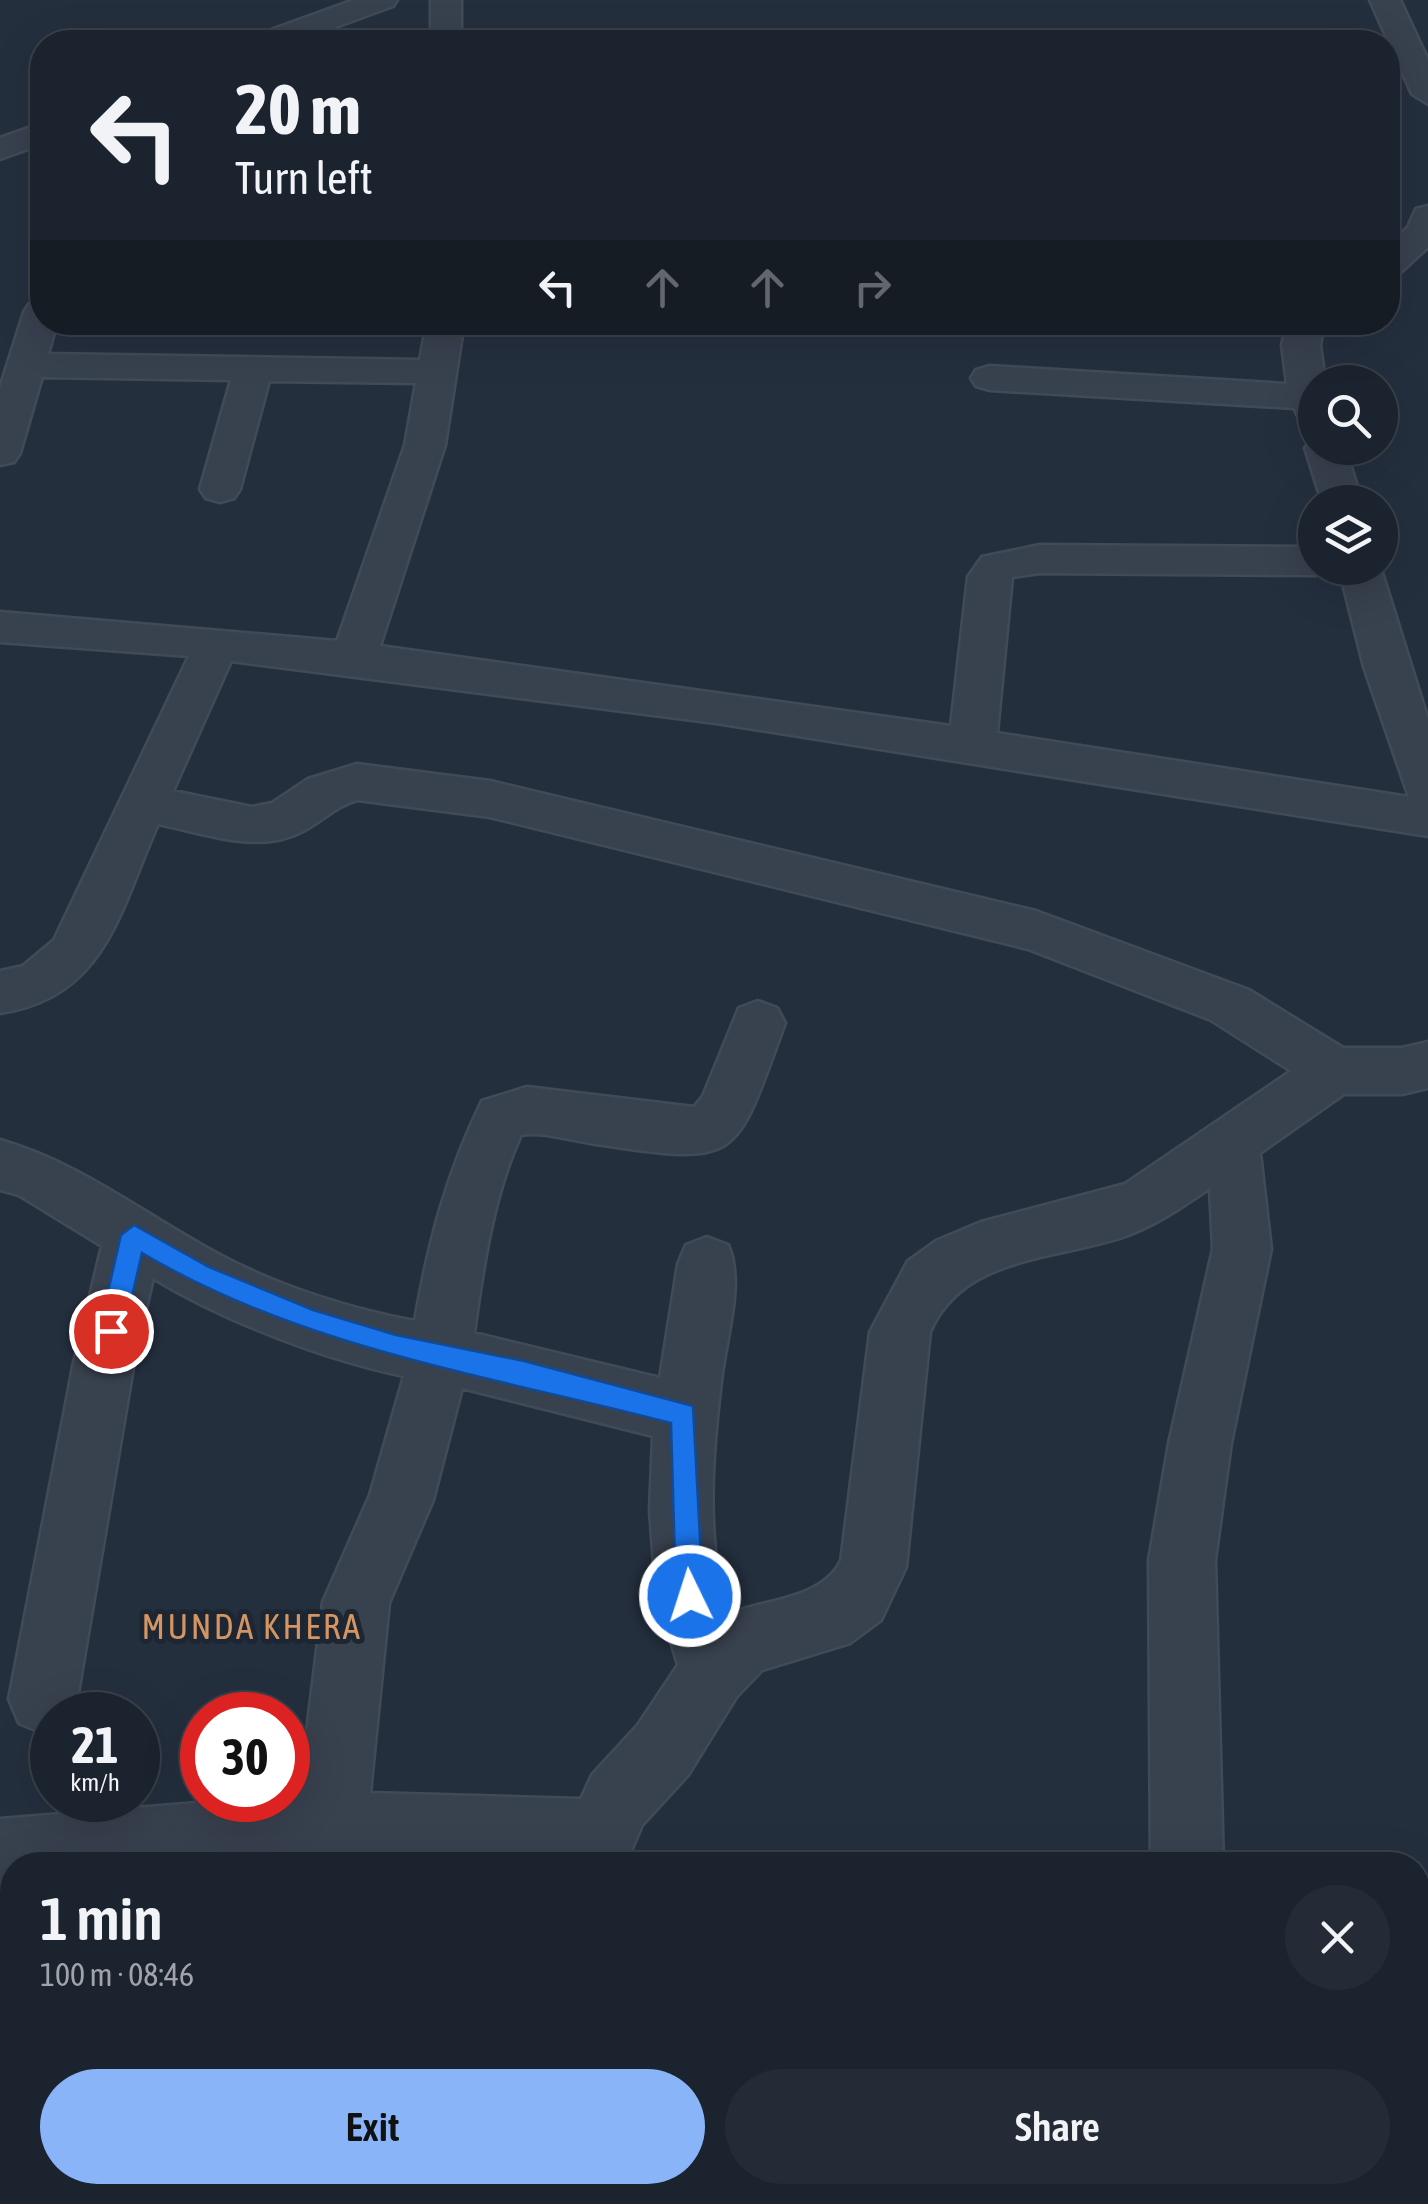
<!DOCTYPE html>
<html lang="en">
<head>
<meta charset="utf-8">
<style>
	body { margin:0; font-family:"Asap Condensed",sans-serif; background:#242b36; color:#f1f3f6; height:100vh; display:flex; flex-direction:column; font-size:38px; white-space:nowrap }
	* { box-sizing:border-box; margin:0 }
	p { font-size:32px; color:#a0a4aa }
	.icon { flex:none; width:55px; height:55px; fill:none; stroke:currentColor; stroke-width:2; stroke-linecap:round; stroke-linejoin:round }
	.map { position:relative; flex:1; overflow:hidden }
	.side { position:absolute; left:0px; top:1852px; width:1430px; height:352px; display:flex; flex-direction:column; background:#1b232e; border-radius:40px 40px 0 0; box-shadow:0 10px 40px #0002,0 0 0 2px #39404a }
	.side>* { flex:none }
	.banner { position:absolute; left:30px; top:30px; width:1370px; height:305px; border-radius:40px; box-shadow:0 10px 40px #0002,0 0 0 2px #39404a; background:#1b232e; color:#f1f3f6; overflow:hidden }
	.fabs { position:absolute; left:1298px; top:365px; display:grid; gap:20px }
	.fabs a { display:grid; place-items:center; width:100px; height:100px; border-radius:50%; background:#1b232e; box-shadow:0 10px 40px #0002,0 0 0 2px #39404a; font-size:50px }
	.speed { position:absolute; left:30px; top:1692px; display:flex; gap:20px; font-size:50px; font-weight:700; text-align:center }
	.speed>* { display:grid; place-content:center; width:130px; height:130px; border-radius:50%; background:#1b232e; box-shadow:0 10px 40px #0002,0 0 0 2px #39404a; line-height:1 }
	.speed small { font-size:25px; font-weight:400 }
	.speed .limit { border:15px solid #d22; background:#fff; color:#111 }
	.pin { position:absolute; display:grid; place-items:center; width:85px; height:85px; color:#fff; margin:-42px; border:5px solid #fff; border-radius:50%; box-shadow:0 2px 10px #0007 }
	.me { position:absolute; width:110px; margin:-55px; rotate:356deg; stroke-linejoin:round; filter:drop-shadow(0 0 8px #0008) }
	.turn { display:flex; align-items:center; gap:35px; height:210px; padding:0 40px; font-size:45px }
	.turn .icon { width:130px; height:130px; stroke-width:2.5 }
	.turn b { display:block; font-size:70px; line-height:85px }
	.lanes { display:flex; align-items:center; height:95px; padding:0 40px; background:#0003; justify-content:center; gap:50px; direction:ltr }
	.lanes .off { opacity:.35 }
	.round { display:grid; place-items:center; flex:none; width:105px; height:105px; border-radius:52px; background:#242b36 }
	.summary { display:flex; align-items:center; justify-content:space-between; height:170px; padding:0 40px }
	h1 { font-size:60px; font-weight:600; line-height:75px }
	.primary-button { display:flex; gap:20px; margin-top:auto; padding:20px 40px }
	.primary-button a { flex:1; height:115px; border-radius:60px; background:#8ab4f8; color:#111; font-size:40px; font-weight:600; line-height:115px; text-align:center }
	.primary-button a+a { background:#242b36; color:#f1f3f6 }
	.map>svg:first-child { display:block }
</style>
</head>
<body>
<div class="map">
<svg width="1428" height="2204" viewBox="0 0 1428 2204">
	<rect width="100%" height="100%" fill="#242f3e"/>
	<g fill="none" stroke-linecap="round" stroke-linejoin="round">
		<defs>
			<path id="minor" d="M354,0H397L393,6L295,42H253L257,35Z
				M431,0H461V42H431Z
				M1370,0H1400L1428,60V104L1412,94Z
				M42,123V144L0,159V138Z
				M1428,206V247L1401,272L1388,275V246L1408,227L1416,209Z
				M42,301V322H57L48,354L420,360L427,322H464L445,445L380,646L951,726L968,577L982,557L1040,545L1315,547V568H1332L1330,571L1315,575L1040,573L1012,577L997,733L1409,797L1364,667L1339,568L1380,566L1428,720V836L716,723L231,661L173,791L252,807L272,803L308,779L357,764L490,781L1036,911L1249,990L1343,1048H1402L1428,1042V1088L1402,1094H1344L1260,1153L1271,1249L1231,1443L1215,1560L1223,1865H1151L1149,1560L1169,1443L1213,1249L1210,1188C1181,1208 1156,1225 1123,1237C1054,1260 963,1256 930,1332L906,1567L881,1620L850,1643L762,1670L737,1696L688,1775L642,1825L625,1865H12V1890L0,1891V1819L234,1800H288V1796L299,1795L323,1602L370,1495L404,1376C325,1360 222,1320 153,1278L134,1362L77,1699L71,1715H52V1729L43,1733L19,1723L9,1699L74,1362L102,1246L19,1195L0,1190V1140C81,1163 145,1215 218,1254C277,1286 350,1309 415,1321C428,1244 447,1172 482,1101L527,1087L694,1107L703,1096L739,1008L758,1001L777,1008L785,1023C733,1165 742,1166 590,1143C569,1140 542,1131 521,1135C493,1196 483,1267 474,1333L660,1378L678,1264L686,1245L707,1237L728,1245C745,1283 725,1341 721,1382C712,1456 705,1542 728,1614C765,1599 821,1600 841,1561L870,1332L908,1261L936,1241L981,1222L1125,1184L1291,1071L1211,1020L1028,949L490,817L357,800C335,806 323,821 303,831C259,855 204,833 158,824C120,909 106,998 0,1013V971L23,966L54,940L189,656L0,642V612L337,641L405,445L416,383L269,381L240,489L234,498L220,502L206,498L200,489L231,380L42,377L20,453L14,462L0,465V388L24,312L29,304ZM462,1388L653,1436L650,1510L656,1592L678,1665L638,1725L592,1775L581,1799L370,1793L389,1603L433,1500Z
				M1287,322H1324L1320,345L1325,382H1315V426L1301,422L1294,408L990,390L976,386L971,378L976,370L990,366L1287,384L1282,345Z
				M1315,438V448H1345L1362,502H1322L1305,448Z
				M12,2122V2192H34L0,2204V2124Z
				M522,2192H602L601,2204H521Z
				M911,2192H991V2204H911Z
				M1121,2192H1201L1200,2204H1120Z"/>
		</defs>
		<use href="#minor" stroke="#414a57" stroke-width="5"/>
		<use href="#minor" fill="#38414e" fill-rule="evenodd"/>
	</g>
	<path fill="#1a73e8" stroke="#114b97" stroke-width="2.5" d="M134,1225L209,1267L313,1310L396,1335L524,1361L693,1406L703,1596L699,1606L690,1610L680,1606L676,1596L671,1423C491,1376 304,1349 142,1253L124,1331L120,1339L111,1342L102,1339L99,1331L121,1235Z"/>
	<g text-anchor="middle" dominant-baseline="central" stroke-width="10" stroke-linejoin="round" paint-order="stroke">
		<g font-size="35" letter-spacing="2.5" fill="#d59563" stroke="#1d2633">
			<text x="252" y="1626">MUNDA KHERA</text>
		</g>
	</g>
</svg>
<div class="fabs">
<a><svg class="icon" aria-label="search" viewBox="0 0 24 24"><circle cx="10" cy="10" r="6"/><path d="M15 15l6 6"/></svg></a>
<a><svg class="icon" aria-label="layers" viewBox="0 0 24 24"><path d="M12 4l9 5-9 5-9-5zM3 14l9 5 9-5"/></svg></a>
</div>
<div class="speed"><div>21<small>km/h</small></div><div class="limit">30</div></div>
<div class="pin" style="left:111px;top:1331px;background:#d93025"><svg class="icon" aria-label="arrive" viewBox="0 0 24 24"><path d="M6 21V4h12l-3 4 3 4H6"/></svg></div>
<svg class="me" style="left:690px;top:1596px" viewBox="-20 -20 40 40"><circle r="17" fill="#1a73e8" stroke="#fff" stroke-width="3"/><path d="M0-11L8 9 0 5-8 9z" fill="#fff"/></svg>
<div class="banner">
<div class="turn"><svg class="icon" aria-label="left" viewBox="0 0 24 24"><path d="M17 20v-9H6M10 6l-5 5 5 5"/></svg><div><b>20 m</b>Turn left</div></div>
<div class="lanes"><svg class="icon" aria-label="left" viewBox="0 0 24 24"><path d="M17 20v-9H6M10 6l-5 5 5 5"/></svg><svg class="icon off" aria-label="ahead" viewBox="0 0 24 24"><path d="M12 20V5M6 11l6-6 6 6"/></svg><svg class="icon off" aria-label="ahead" viewBox="0 0 24 24"><path d="M12 20V5M6 11l6-6 6 6"/></svg><svg class="icon off" aria-label="right" viewBox="0 0 24 24"><path d="M7 20v-9h11M14 6l5 5-5 5"/></svg></div>
</div>
<section class="side">
<div class="summary"><div><h1>1 min</h1><p>100 m · 08:46</p></div><a class="round"><svg class="icon" aria-label="close" viewBox="0 0 24 24"><path d="M6 6l12 12M18 6L6 18"/></svg></a></div>
<div class="primary-button"><a>Exit</a><a>Share</a></div>
</section>
</div>
</body>
</html>
